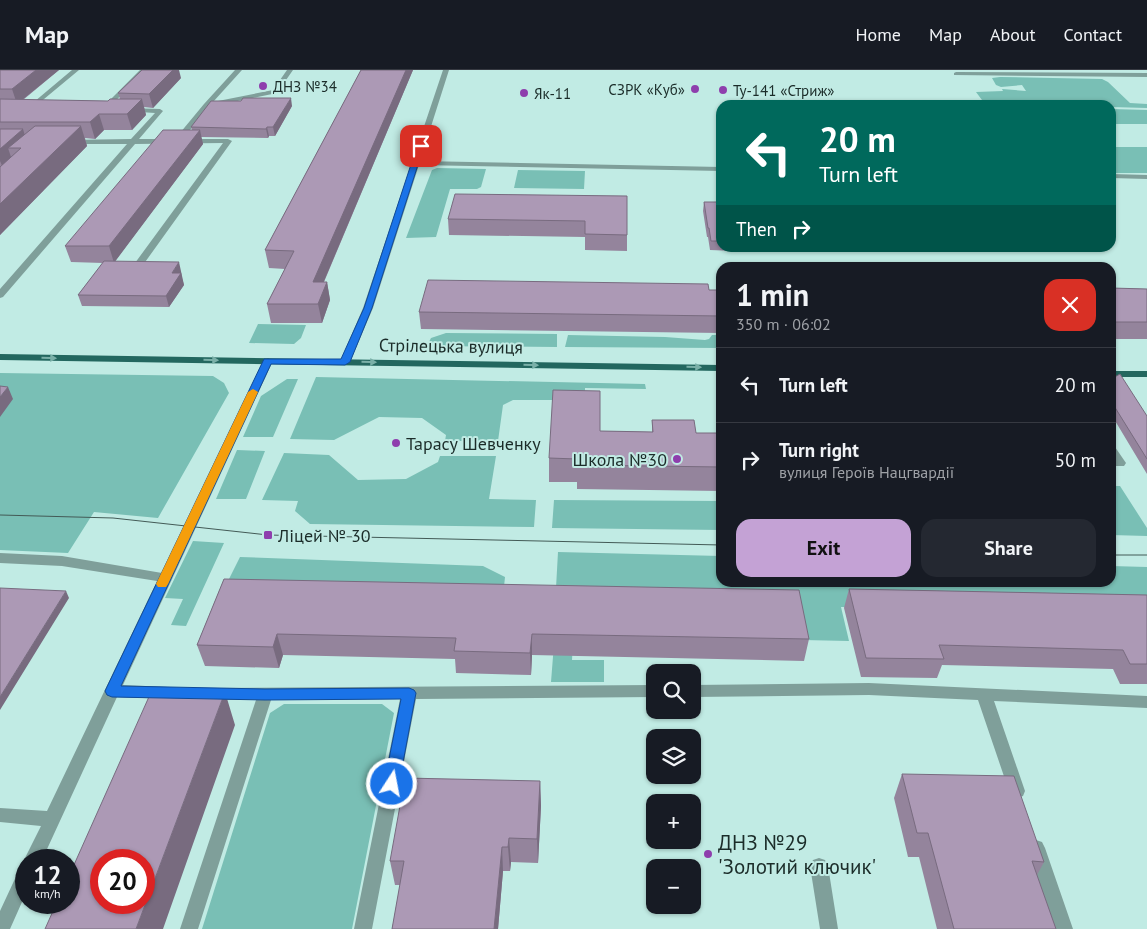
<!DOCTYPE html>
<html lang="en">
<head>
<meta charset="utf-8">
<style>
	body { margin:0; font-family:"PT Sans",sans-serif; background:#242831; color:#f1f3f6; height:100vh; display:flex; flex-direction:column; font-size:19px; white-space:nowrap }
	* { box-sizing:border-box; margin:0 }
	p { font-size:16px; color:#9ea1a6 }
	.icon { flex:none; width:28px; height:28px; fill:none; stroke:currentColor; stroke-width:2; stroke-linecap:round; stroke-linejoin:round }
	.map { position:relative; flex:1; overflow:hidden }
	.sheet { position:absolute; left:716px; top:192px; width:400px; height:325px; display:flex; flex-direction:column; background:#171b24; border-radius:15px; box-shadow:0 1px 4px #0004 }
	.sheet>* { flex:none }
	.hud { position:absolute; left:716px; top:30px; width:400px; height:152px; border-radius:15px; box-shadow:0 1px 4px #0004; background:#00695c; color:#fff; overflow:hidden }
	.fabs { position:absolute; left:646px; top:594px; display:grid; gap:10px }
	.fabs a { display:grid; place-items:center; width:55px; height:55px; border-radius:10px; background:#171b24; box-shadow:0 1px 4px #0004; font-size:25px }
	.speed { position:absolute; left:15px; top:779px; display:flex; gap:10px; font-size:25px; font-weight:700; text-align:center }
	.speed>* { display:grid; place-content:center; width:65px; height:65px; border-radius:50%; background:#171b24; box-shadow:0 1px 4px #0004; line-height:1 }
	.speed small { font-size:12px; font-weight:400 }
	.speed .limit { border:8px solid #d22; background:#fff; color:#111 }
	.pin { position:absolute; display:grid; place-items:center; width:42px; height:42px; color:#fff; margin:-21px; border-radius:10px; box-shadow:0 2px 8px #0006 }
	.me { position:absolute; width:55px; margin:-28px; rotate:11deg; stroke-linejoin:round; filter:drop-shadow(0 0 4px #0008) }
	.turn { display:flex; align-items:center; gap:18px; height:105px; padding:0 20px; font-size:22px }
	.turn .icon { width:65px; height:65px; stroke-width:2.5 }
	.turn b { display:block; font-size:35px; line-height:42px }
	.then { display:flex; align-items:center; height:48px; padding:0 20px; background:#0003; gap:10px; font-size:19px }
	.round { display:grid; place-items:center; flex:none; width:52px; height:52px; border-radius:15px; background:#242831 }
	.headline { display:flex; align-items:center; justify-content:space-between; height:85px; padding:0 20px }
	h1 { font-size:30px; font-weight:600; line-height:38px }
	.primary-button { display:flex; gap:10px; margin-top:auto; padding:10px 20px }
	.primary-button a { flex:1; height:58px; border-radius:15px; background:#c4a2d5; color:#111; font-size:20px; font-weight:600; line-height:58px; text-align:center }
	.primary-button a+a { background:#242831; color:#f1f3f6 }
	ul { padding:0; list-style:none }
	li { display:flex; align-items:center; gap:15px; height:75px; padding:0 20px; border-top:1px solid #363941 }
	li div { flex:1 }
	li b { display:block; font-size:19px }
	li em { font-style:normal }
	header { display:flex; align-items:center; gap:30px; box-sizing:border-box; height:70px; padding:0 25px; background:#171b24; border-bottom:1px solid #363941 }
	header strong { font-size:24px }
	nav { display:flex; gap:28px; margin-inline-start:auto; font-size:18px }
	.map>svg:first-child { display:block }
</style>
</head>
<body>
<header>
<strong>Map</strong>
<nav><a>Home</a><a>Map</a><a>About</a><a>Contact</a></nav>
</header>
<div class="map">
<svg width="1147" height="859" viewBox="0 0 1147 859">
	<rect width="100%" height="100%" fill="#c1ebe4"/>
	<path fill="#79bfb5" d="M1000,7L1102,9L1108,12L1130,33L1147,34V38L1111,37V35L985,34L976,22L1003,21L1002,19L1026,21L1022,15L1001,17L996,15L992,8Z
		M777,32L925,35H771Z
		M1111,39L1147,40V54H1111Z
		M1111,77H1147V103H1111Z
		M437,98L486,99L481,117L477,119H450L436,167L406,168L432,100Z
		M518,100L585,101L584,119L514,118Z
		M258,254L306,255L301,268L294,274L249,273Z
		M446,263L557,264V277L427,276L431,268Z
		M568,265L665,267L705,270L709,269L712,265H721V278L565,277Z
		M0,303L213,306L224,313L229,323L158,448L94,442L68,483L0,480Z
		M316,307L645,314L646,319L585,318V322L559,330H513L503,335L498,371H445L446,365L422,348L379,347L334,370L290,369Z
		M287,309H298L273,367H243L261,326Z
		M237,380L265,381L246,429H216Z
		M284,383L329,385L358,410L406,409L438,392L440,386H496L489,429L536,430L534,457L310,454L295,441L298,431L262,430Z
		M1111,416H1120L1147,458V466L1111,465Z
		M554,430L721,431V460L552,458Z
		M193,471L224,473L186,556L171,555L183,529L165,528Z
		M558,482L721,486V512H1111V496L1147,497V543L841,537L849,571L803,570L575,535L572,590H604V612H551L558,523L556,518Z
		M240,487L483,496L505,507L502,536L218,531Z
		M284,634H382L394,643L352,859H202L270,643Z"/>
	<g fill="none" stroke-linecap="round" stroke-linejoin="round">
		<path fill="#7f9f9a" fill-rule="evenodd" d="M72,0H79L32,39H28V37Z
			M140,0H147L105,41H101V39Z
			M235,0H242L213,32L273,20L287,0H293L277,23L208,37L183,69H228L232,71L143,195H137L135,193L223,73L135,74L3,227L0,228V219L127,74H69L65,72L66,70L131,69L155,43L125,41V39L127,38L160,39L163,41L139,69H175L204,34Z
			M443,0H449L420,91L721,97V101L419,95L373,238L350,292L345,295L341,294L340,292L363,238Z
			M956,2L1147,3V7L954,5V3Z
			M1111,104L1147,105V109L1111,108Z
			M268,288L273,291L123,615L168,617L173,619L176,623L173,627L168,629L117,627L42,790H26V794L24,790L41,756L0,752V738L47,741L157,511L62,496L0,493V483L62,486L162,503L263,291Z
			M1111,376L1115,377L1126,393L1124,396H1116L1111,389Z
			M869,613L1147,626V638L994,631L1025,721L1023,726L1017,728L1011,726L1009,721L978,630L869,625L692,627V615Z
			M655,615V627L416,629L372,859H354L400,629L271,630L198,859H180L256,630H208L203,628L200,624L203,620L208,618Z
			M1036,770L1042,772L1045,778L1073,859H1055L1027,778L1030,772Z
			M819,788L825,790L828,796L838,859H820L810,796L813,790Z
			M26,796V823L10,859H0V841L20,798Z"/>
		<path fill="#23675f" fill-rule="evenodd" d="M0,284L721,295V301L0,290Z
			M1111,301H1147V307H1111Z"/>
		<path stroke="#435a56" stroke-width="1" d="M0,445L113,448L268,465L721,475
			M1111,485H1147"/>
	</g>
	<path fill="#94849c" d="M0,0H59L23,30L108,31L120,29L118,23L181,8L153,38L144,37L146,45L132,60H104L95,69L85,68L87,76L0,165Z
		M361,0H413L324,212H327L330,230L322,253H271L267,234L285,199L269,198L265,180Z
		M292,36L275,66H269L268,68L201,67L203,74L115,191L182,204L181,205L184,215L169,237L82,236L78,225L103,193L71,192L65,176L192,60L191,57Z
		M627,126V181L585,180V167L449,165L448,149Z
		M704,132H721V178H735V181L710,180L708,167H707L703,141Z
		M1111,218L1147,219V269H1111Z
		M709,220H721V263L421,259L419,242Z
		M1111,309L1147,346V404L1111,344Z
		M652,350L696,363H721V421L577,419V412H549V388L600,361L652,362Z
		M224,509L809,569L804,591L532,585L531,605L456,603L455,589L283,585L279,598L205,596L197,575Z
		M849,519L1147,525V614H1120L1113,599L942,595L937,608L861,607L844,538Z
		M902,704L1044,792L1037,805L1056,859H937L919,787H908L894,728Z
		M540,711L541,736L538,793L511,792L510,801H503L498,859H392L400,815H395L390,791Z"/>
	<path fill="#786b7f" d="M36,0H59L17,34L12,19Z
		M173,0H179L181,8L153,38L149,24Z
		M406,0H413L316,230L313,212Z
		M291,28L292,36L275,66L273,57Z
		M142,29L146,45L132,60L127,44Z
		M99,44L104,60L95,69L90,52Z
		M81,56L87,76L0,165V134Z
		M267,57L269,66L268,68L266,59Z
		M23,59L28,76L21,78H8L12,90L3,98L0,91V79Z
		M200,60L203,74L114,193L109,176Z
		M179,192L184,215L169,237L166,226L172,203Z
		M327,212L330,230L322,253L318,234Z
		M8,317L13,329L0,347V327Z
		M66,521L69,528L0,640V627Z
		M277,564L283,585L279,598L273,577Z
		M532,564V585L531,605L530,583Z
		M225,622L235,655L163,859H136Z
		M540,711L541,736L538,793L537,769Z
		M509,768L511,792L510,801L508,777Z
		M502,777L503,801L498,859H494Z"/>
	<path fill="#ac99b5" stroke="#786b7f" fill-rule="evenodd" d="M0,0H36L12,19H0Z
		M142,0H173L149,24L118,23Z
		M361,0H406L313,212H327L318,234H267L294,181L265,180Z
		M243,28H291L273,57H267L266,59L191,57L211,31H241Z
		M0,29L108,31L110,29H142L127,44H99L90,52H0Z
		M35,56H81L0,134V97L21,78H8Z
		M0,59H23L0,79Z
		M163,60H200L109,176H65Z
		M455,124L627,126V165L585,164V151L448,149Z
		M704,132H721V171H711L709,158H708Z
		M104,191L179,192L172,203H181L166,226L78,225Z
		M428,210L708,214L709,220H721V246L419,242Z
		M1111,218L1147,219V252H1111Z
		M1120,304L1147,346V389L1111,331V309Z
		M0,316L8,317L0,327Z
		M553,320L600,321V361L653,362L652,350H694L696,363H721V397L577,395V389L549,388Z
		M224,509L799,520L809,569L532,564L530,583L454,581L456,568L277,564L273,577L197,575Z
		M0,518L66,521L0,627Z
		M849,519L1147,525V594H1130L1123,580L939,575L944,589L866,588Z
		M152,620L225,622L136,859H45L57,832H69V806ZM101,790H144V832H101Z
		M902,704L1014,706L1044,792L1032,791L1056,859H954L928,763H917Z
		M405,708L540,711L537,769L509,768L508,777H502L494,859H392L404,791H390Z"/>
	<defs><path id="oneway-solid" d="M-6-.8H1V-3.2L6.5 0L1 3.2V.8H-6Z" transform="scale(1.25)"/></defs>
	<g fill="#7ab0a8">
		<use href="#oneway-solid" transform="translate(49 288) rotate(1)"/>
		<use href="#oneway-solid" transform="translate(211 290) rotate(1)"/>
		<use href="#oneway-solid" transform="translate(369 292) rotate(1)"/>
		<use href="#oneway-solid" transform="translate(531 295) rotate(1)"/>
		<use href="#oneway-solid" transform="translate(694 297) rotate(1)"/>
	</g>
	<path fill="#1a73e8" stroke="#114b97" d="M421,74L424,76L372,238L350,292L345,295L271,294L121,616L265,619L409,618L414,620L416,623L399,714L397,719L392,720L386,719L384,714L401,629L265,630L112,627L107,625L105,621L264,289H341L364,238L417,76Z"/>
	<path fill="#f59e0b" d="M253,319L258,322L168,514L166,517H158L156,514L248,322Z"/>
	<g fill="#8e3ead" stroke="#c1ebe4" stroke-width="2">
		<circle cx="263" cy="16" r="5"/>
		<circle cx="695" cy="19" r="5"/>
		<circle cx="723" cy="20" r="5"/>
		<circle cx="524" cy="23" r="5"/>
		<circle cx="396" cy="373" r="5"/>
		<circle cx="677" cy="389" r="5"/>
		<rect x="263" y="460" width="10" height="10" rx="2.5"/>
		<circle cx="708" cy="784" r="5"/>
	</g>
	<g text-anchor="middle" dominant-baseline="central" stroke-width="4" stroke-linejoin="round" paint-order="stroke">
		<g font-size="15" fill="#1b2c29" stroke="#c1ebe4" text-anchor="start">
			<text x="273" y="16">ДНЗ №34</text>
			<text x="685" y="19" text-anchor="end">СЗРК «Куб»</text>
			<text x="733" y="20">Ту-141 «Стриж»</text>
			<text x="534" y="23">Як-11</text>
		</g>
		<g font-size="18" fill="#1b2c29" stroke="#c1ebe4">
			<text transform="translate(451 276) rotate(1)">Стрілецька вулиця</text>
		</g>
		<g font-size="18" fill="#1b2c29" stroke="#c1ebe4" text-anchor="start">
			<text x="406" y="373">Тарасу Шевченку</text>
			<text x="667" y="389" text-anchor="end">Школа №30</text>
			<text x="278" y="465">Ліцей № 30</text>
		</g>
		<g font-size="21" fill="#1b2c29" stroke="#c1ebe4" text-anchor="start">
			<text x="718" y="772">ДНЗ №29<tspan x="718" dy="24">'Золотий ключик'</tspan></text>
		</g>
	</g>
</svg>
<div class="fabs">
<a><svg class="icon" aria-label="search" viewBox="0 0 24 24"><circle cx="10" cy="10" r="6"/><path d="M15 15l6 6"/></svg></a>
<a><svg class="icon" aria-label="layers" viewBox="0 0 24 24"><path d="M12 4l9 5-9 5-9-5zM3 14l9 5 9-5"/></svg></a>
<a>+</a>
<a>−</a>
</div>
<div class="speed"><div>12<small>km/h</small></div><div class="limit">20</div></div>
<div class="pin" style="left:421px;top:76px;background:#d93025"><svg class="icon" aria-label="arrive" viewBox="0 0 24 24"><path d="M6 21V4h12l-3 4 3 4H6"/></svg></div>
<svg class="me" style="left:392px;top:714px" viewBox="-20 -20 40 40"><circle r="17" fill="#1a73e8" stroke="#fff" stroke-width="3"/><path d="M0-11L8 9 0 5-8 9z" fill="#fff"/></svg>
<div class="hud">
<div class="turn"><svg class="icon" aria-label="left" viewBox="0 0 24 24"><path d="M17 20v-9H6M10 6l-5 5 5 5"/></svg><div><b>20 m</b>Turn left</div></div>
<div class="then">Then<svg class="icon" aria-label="right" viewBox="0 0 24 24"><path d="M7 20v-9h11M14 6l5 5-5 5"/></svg></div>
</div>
<section class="sheet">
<div class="headline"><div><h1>1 min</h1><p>350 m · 06:02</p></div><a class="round" style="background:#d93025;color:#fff"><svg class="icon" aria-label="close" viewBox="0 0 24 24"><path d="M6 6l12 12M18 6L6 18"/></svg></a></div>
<ul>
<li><svg class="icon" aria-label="left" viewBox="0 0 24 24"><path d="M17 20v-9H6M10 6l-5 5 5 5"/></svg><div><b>Turn left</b></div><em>20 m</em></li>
<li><svg class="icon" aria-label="right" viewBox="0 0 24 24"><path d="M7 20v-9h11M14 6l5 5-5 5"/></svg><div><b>Turn right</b><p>вулиця Героїв Нацгвардії</p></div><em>50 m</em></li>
</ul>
<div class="primary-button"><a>Exit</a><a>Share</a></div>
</section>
</div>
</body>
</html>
